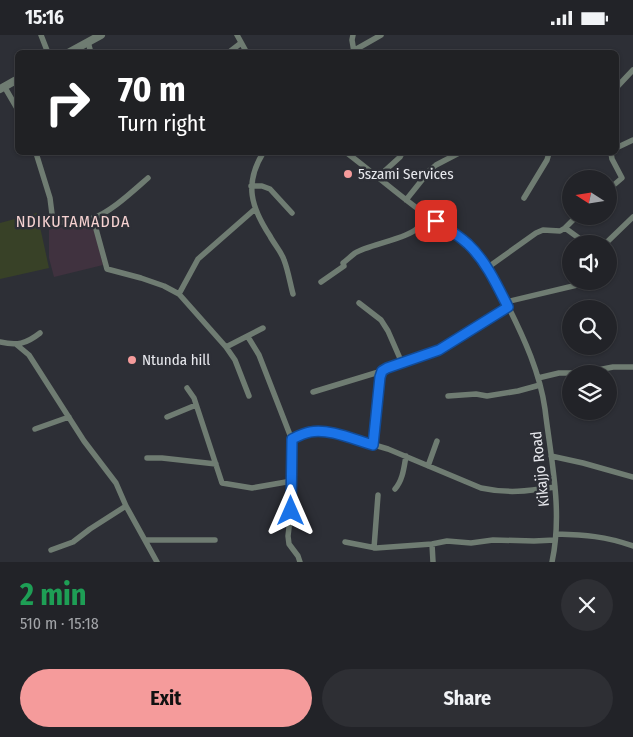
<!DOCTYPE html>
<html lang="en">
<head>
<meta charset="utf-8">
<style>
	body { margin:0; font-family:"Fira Sans Condensed",sans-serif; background:#2e2f34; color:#f1f3f6; height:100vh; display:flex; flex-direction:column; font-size:19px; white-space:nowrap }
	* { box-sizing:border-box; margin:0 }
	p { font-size:16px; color:#a2a4a8 }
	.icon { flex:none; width:28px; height:28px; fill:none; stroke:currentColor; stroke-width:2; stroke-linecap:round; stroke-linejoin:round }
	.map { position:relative; height:527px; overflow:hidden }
	.panel { display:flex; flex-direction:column; background:#222328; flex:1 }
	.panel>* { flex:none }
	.hud { position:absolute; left:15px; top:15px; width:604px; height:105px; border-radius:8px; box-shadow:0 1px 4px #0004,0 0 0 1px #3f4045; background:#202124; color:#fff; overflow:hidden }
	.needle { width:32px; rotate:282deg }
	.tools { position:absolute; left:562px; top:135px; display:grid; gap:10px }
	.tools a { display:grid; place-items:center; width:55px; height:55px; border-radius:50%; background:#222328; box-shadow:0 1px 4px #0004,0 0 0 1px #3f4045; font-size:25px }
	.pin { position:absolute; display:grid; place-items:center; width:42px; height:42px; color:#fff; margin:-21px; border-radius:10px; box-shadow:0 2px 8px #0006 }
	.me { position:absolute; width:55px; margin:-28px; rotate:0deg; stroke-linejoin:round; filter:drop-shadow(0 0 4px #0008) }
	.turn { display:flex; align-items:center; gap:18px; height:105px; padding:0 20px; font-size:22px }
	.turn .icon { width:65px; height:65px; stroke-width:2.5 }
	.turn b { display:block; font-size:35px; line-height:42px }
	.round { display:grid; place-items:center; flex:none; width:52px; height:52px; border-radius:26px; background:#2e2f34 }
	.headline { display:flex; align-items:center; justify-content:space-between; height:85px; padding:0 20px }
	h1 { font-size:30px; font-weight:700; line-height:38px; color:#1e9e55 }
	.cta { display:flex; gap:10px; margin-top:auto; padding:10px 20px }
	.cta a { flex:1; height:58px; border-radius:30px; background:#f59b9b; color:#111; font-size:20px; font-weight:700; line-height:58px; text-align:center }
	.cta a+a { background:#2e2f34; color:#f1f3f6 }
	.status { display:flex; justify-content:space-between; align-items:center; height:35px; padding:0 25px; background:#222328; direction:ltr }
	.status svg { height:14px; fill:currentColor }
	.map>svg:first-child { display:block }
</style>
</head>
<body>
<div class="status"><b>15:16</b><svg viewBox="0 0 49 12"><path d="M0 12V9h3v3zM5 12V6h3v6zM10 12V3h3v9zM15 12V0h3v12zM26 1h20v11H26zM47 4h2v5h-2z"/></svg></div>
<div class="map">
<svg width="633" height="527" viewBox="0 0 633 527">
	<rect width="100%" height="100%" fill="#2d2f36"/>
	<path fill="#40323f" d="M93,190L103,230L54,242L49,223V193L76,192L82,193Z"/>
	<path fill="#384127" d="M37,178L49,233L0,244V188Z"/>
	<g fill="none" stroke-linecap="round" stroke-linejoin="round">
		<path stroke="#6f7c72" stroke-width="5.5" d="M41,0L48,18
			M237,0L247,18
			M353,0L352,5L354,17
			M88,7L91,18
			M353,16L381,0
			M228,18L241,8
			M4,51L18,75
			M616,53L633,35
			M616,113L633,105
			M36,118L50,163L53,187C65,187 79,188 91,184C110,178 133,156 148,143
			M263,118C244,149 251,172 270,201C274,209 281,216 284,225C288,235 290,248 293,259
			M347,118C372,137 396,158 422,177C437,188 454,196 468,210C486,227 497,249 508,271C524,303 540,338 545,374C551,425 563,476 552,527
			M378,142L400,122L402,118
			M251,151H262L270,154L292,178
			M609,154L622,143L612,124L611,118
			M524,163L547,125L549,118
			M406,165L430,135L436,130L459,118
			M93,183L107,234L141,243L164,251L179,259L226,312L263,293
			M565,193L587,209
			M605,209L633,182
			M487,233L536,198L543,195L560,196L565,193L577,181
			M321,247L344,231L343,228C347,225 351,221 355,218C370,209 414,203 421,189C423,185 422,181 422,177
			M179,259L198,224L255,174
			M506,267L594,246
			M359,268L381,285L388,296L402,328
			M248,302L259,320L292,405L291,476L288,501L289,509L298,521L300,527
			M0,307C17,311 26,309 40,298
			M17,310L29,320L84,406L116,448L126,471L157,527
			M226,312L235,325L249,361
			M538,343L559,338H582L613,332H633
			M187,353L194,363L222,448L252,453L292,446
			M313,357L382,336
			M448,361L476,359L487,361L518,356L540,350
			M167,382L196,370
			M35,394L69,382
			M292,405L308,397L316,396L337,399L388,414L481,453C509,459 528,456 555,452
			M373,409L380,342L382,336L387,333L439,315L509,272
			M551,421L583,428L633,442
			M147,423H162L216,429
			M428,431L437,406
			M395,454C403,445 404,432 406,421
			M556,499C585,500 605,501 633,511
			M145,505H215
			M345,507L376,513L432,509L447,506L471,508L493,505L534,506L555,505
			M432,509L433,527
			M374,513L378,460
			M51,515L73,507L90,494L126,471"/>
		<path stroke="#6f7c72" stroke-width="8" d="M68,18L101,0
			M0,54L18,44"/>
	</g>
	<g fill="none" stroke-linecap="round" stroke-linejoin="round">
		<defs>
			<path id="route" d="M291,476L292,404C298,401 304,398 310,397C329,393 355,405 373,410L380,342L382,336L387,333L439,315L508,272C497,250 486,226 468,209C458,200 447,193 436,186"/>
		</defs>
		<use href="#route" stroke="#114b97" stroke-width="12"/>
		<use href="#route" stroke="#1a73e8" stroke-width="9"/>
	</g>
	<g fill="#f59b9b" stroke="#2d2f36" stroke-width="2">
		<circle cx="348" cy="139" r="5"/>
		<circle cx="132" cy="325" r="5"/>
	</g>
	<g text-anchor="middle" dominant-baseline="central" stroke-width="5" stroke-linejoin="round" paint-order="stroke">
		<g font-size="15" fill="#e8e9ee" stroke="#2d2f36" text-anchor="start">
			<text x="358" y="139">5szami Services</text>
			<text x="142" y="325">Ntunda hill</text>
		</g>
		<g font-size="15" fill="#e8e9ee" stroke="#2d2f36">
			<text transform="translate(540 434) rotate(-96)">Kikajjo Road</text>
		</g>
		<g font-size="16" letter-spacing="1" fill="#f6d2d1" stroke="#2d2f36">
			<text x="73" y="186">NDIKUTAMADDA</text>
		</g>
	</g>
</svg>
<div class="tools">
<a><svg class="needle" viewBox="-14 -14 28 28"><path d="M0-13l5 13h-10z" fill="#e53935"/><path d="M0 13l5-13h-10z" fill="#a2a4a8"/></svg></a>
<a><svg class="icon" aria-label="sound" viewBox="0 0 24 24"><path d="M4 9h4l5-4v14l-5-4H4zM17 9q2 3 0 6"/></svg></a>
<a><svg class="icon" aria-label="search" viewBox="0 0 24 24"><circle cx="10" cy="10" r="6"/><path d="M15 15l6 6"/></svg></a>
<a><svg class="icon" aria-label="layers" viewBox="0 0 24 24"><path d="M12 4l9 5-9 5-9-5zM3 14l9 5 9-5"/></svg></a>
</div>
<div class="pin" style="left:436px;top:186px;background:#d93025"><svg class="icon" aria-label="arrive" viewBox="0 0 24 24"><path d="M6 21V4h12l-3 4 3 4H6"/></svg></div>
<svg class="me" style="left:291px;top:476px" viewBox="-20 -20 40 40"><path d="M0-17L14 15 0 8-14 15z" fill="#1a73e8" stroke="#fff" stroke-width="4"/></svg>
<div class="hud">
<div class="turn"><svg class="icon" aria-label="right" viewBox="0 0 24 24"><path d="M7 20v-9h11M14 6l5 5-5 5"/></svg><div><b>70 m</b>Turn right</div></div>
</div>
</div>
<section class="panel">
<div class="headline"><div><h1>2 min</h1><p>510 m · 15:18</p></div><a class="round"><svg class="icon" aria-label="close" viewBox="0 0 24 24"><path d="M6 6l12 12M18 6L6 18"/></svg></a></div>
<div class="cta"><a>Exit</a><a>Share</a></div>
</section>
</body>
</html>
